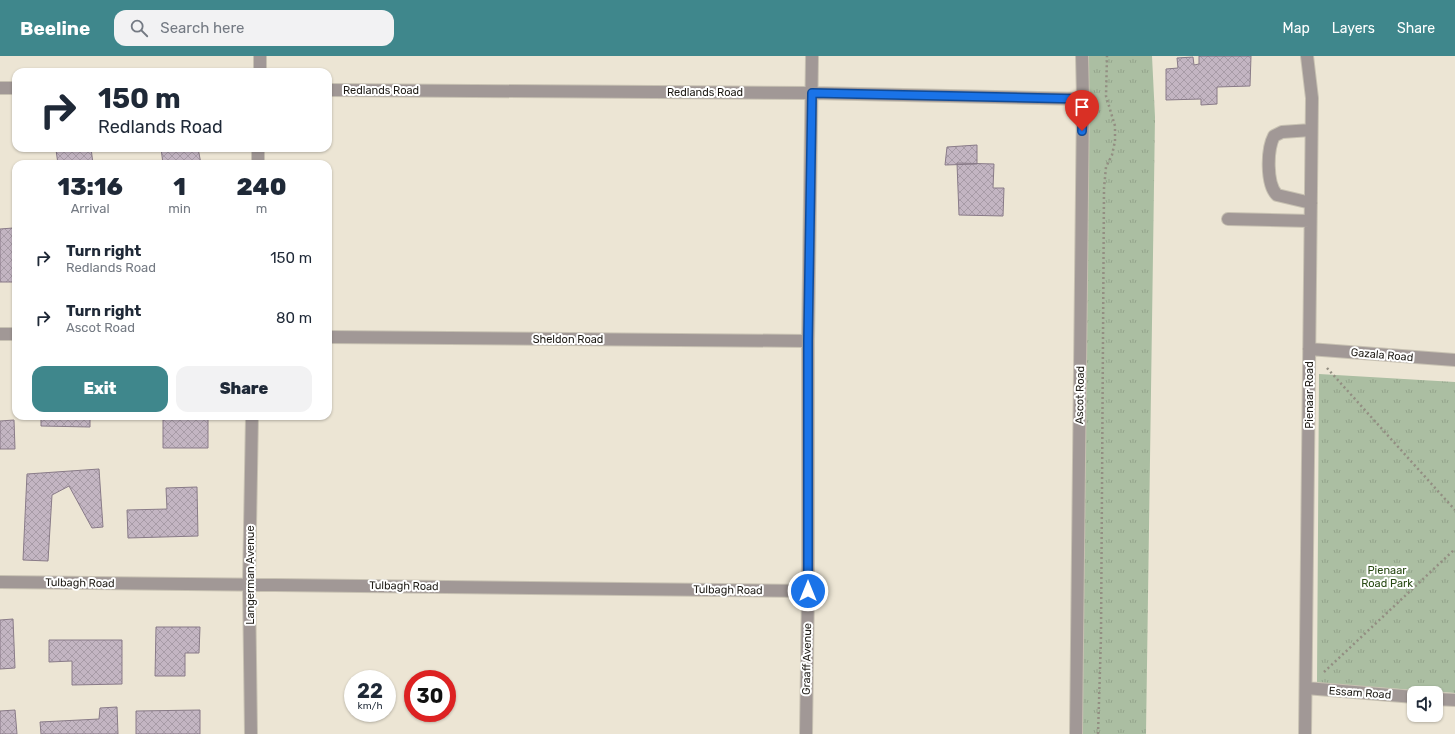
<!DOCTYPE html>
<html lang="en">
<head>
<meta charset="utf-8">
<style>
	body { margin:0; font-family:Rubik,sans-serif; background:#f2f2f3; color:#1f2937; height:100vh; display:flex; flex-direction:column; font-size:15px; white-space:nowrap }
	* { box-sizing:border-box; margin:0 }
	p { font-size:13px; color:#747a83 }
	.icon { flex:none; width:22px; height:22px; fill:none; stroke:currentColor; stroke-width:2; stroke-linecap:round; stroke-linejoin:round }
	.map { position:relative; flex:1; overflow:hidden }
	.panel { position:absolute; left:12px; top:104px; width:320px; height:260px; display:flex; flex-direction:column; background:#fff; border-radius:12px; box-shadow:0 1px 3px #0004 }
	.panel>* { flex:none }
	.hud { position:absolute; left:12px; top:12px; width:320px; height:84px; border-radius:12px; box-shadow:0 1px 3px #0004; background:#fff; color:#1f2937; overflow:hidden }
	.buttons { position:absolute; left:1407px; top:630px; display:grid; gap:8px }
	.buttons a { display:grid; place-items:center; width:36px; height:36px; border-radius:8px; background:#fff; box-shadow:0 1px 3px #0004; font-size:20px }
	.speed { position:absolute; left:344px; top:614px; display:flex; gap:8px; font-size:20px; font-weight:700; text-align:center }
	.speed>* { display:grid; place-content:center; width:52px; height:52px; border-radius:50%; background:#fff; box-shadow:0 1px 3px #0004; line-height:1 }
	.speed small { font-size:10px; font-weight:400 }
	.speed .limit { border:6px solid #d22; background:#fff; color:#111 }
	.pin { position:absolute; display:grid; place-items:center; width:34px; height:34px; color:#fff; margin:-41px -17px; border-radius:50% 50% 50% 0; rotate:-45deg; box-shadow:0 0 4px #0007 }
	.pin .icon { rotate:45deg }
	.me { position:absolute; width:44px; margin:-22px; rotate:0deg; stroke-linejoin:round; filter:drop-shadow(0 0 3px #0008) }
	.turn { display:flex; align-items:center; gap:14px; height:84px; padding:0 20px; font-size:18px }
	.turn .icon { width:52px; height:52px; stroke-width:2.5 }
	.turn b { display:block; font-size:28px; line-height:34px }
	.eta { display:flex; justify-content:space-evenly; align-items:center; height:68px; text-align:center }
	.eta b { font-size:24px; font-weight:800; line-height:28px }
	.cta { display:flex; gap:8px; margin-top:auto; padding:8px 20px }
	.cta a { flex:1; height:46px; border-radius:12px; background:#3f878c; color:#fff; font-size:16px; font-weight:800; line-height:46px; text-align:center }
	.cta a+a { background:#f2f2f3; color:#1f2937 }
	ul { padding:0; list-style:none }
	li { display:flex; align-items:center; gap:12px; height:60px; padding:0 20px }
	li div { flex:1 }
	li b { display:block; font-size:15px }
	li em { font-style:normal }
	header { display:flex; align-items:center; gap:24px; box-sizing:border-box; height:56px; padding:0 20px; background:#3f878c; color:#fff }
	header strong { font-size:19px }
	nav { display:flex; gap:22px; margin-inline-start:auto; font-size:14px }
	.search { width:280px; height:36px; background:#f2f2f3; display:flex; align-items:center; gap:10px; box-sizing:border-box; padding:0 14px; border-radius:12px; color:#747a83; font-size:15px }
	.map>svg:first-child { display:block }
</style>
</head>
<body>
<header>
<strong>Beeline</strong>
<div class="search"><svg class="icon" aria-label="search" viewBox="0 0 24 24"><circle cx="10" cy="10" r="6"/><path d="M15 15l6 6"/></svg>Search here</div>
<nav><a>Map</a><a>Layers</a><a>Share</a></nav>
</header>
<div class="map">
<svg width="1455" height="678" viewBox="0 0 1455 678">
	<defs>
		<pattern id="grass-tufts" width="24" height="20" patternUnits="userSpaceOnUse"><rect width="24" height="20" fill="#abbea2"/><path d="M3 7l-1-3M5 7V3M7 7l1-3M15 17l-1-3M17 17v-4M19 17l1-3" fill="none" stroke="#93a38b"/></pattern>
		<pattern id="building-cross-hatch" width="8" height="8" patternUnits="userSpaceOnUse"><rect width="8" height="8" fill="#c3b5c2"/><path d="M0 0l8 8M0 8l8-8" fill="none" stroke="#a79ba6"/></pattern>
	</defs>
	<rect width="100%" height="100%" fill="#ece5d4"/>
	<path fill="url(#grass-tufts)" d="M1082,0H1152L1155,61L1146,678H1076Z
		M1319,318L1455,326V637L1317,627Z"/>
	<path fill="url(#building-cross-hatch)" stroke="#897b88" d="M1199,0H1251L1250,30L1217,31V48L1201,49V43L1166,44V13L1178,12L1177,2L1193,1L1194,9L1199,8Z
		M977,89V108L945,109L947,91Z
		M71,92H91L93,108H58L56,94Z
		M161,92H198L201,108H163Z
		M957,107L994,108L993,132H1004L1003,160L959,159Z
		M13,172V184H16V226H0V173Z
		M41,360H90V371L41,370Z
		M163,360H208V392H163Z
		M14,364L15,393H0V365Z
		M99,413L103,471L92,472L69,430L52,439L48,505L23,504L27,418Z
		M197,431L198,480L128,482L127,454L167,453L166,432Z
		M13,563L15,612L0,613V564Z
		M156,571H200L199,597H185V620H155Z
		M49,584H122V628L72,629V605L49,606Z
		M117,651L118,678H41L40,666L99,663L100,652Z
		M15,654L17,678H0V655Z
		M200,654V678H136V655Z"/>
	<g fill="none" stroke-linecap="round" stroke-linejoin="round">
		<defs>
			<path id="minor" d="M260,16V0
				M0,32H16
				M328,34L812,37L1083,43
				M258,108V92
				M1311,147L1277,139C1266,128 1267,93 1274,80L1282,76L1311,74
				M1228,163L1310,165
				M0,278H16
				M328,281L808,285
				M1309,293L1455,304
				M0,526L808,535
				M1306,632L1414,641
				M1436,643L1455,644
				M251,678L249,528L252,360
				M806,678L808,535V285L812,0
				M1076,678L1083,43L1082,0
				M1305,678L1312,42L1307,0"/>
		</defs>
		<use href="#minor" stroke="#c7c1b2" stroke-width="14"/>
		<path stroke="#938e82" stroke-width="2.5" stroke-dasharray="2 3" stroke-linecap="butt" d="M1327,312L1455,454
			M1324,616L1455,493
			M1098,678L1101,581L1104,132L1106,111L1112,99L1115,85V70L1106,40L1107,0"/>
		<use href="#minor" stroke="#a19896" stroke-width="12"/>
	</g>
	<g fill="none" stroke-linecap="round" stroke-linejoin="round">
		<defs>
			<path id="route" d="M808,535V285L812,37L1083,43L1082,75"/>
		</defs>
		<use href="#route" stroke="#114b97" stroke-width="10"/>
		<use href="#route" stroke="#1a73e8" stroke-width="7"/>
	</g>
	<g text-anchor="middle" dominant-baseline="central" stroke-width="4" stroke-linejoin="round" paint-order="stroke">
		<g font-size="11" fill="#1e1b15" stroke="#fff">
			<text x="381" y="34">Redlands Road</text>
			<text x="705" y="36">Redlands Road</text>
			<text x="568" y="283">Sheldon Road</text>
			<text transform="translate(1382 299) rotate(5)">Gazala Road</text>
			<text transform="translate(1080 339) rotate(-89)">Ascot Road</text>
			<text transform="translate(1309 339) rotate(-90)">Pienaar Road</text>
			<text transform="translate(250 519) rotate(-90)">Langerman Avenue</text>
			<text transform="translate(80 527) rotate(1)">Tulbagh Road</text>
			<text transform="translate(404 530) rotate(1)">Tulbagh Road</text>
			<text transform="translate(728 534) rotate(1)">Tulbagh Road</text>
			<text transform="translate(807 603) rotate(-89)">Graaff Avenue</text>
			<text transform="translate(1360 637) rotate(4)">Essam Road</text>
		</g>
		<g font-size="11" fill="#274912" stroke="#fff">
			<text x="1387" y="514">Pienaar<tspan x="1387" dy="13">Road Park</tspan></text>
		</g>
	</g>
</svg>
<div class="buttons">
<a><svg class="icon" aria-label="sound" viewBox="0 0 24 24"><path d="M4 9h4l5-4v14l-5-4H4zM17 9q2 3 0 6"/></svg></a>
</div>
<div class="speed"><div>22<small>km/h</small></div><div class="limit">30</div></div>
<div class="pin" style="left:1082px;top:75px;background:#d93025"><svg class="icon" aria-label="arrive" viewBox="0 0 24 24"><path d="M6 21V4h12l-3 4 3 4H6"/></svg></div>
<svg class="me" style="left:808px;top:535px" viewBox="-20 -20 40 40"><circle r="17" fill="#1a73e8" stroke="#fff" stroke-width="3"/><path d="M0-11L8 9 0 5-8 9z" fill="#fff"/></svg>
<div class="hud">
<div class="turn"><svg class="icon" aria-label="right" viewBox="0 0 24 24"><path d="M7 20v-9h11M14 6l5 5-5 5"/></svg><div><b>150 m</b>Redlands Road</div></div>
</div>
<section class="panel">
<div class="eta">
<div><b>13:16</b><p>Arrival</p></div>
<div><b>1</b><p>min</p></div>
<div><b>240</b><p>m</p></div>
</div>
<ul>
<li><svg class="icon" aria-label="right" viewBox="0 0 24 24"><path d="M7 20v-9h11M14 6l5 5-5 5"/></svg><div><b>Turn right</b><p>Redlands Road</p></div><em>150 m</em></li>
<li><svg class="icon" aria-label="right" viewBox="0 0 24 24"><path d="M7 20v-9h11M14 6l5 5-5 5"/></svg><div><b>Turn right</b><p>Ascot Road</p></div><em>80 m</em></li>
</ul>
<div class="cta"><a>Exit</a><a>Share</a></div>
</section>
</div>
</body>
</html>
